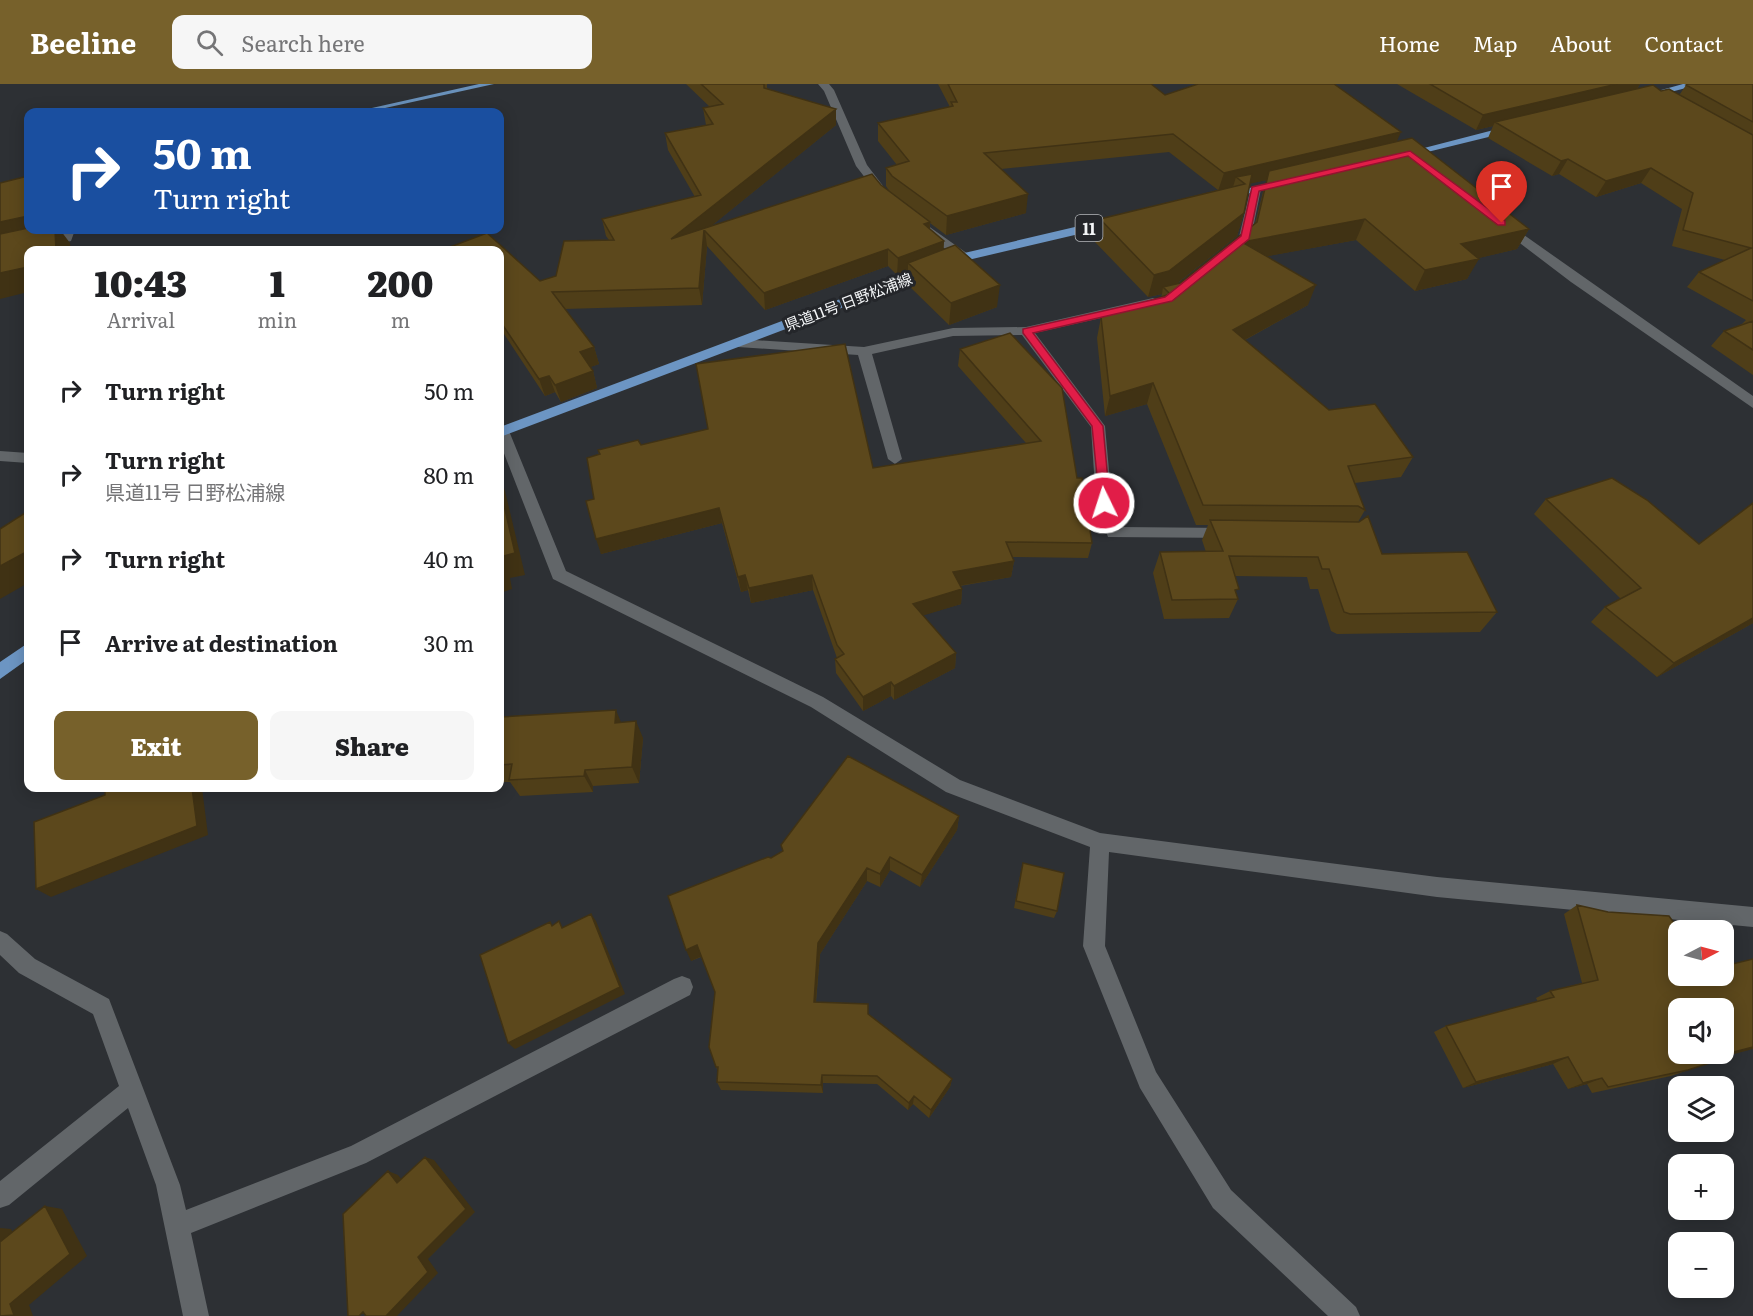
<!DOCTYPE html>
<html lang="en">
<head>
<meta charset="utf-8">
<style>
	body { margin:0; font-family:Literata,"Noto Sans JP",serif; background:#f6f6f6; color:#202124; height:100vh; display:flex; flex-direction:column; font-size:22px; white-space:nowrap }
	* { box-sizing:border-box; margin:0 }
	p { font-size:20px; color:#757577 }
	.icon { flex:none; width:33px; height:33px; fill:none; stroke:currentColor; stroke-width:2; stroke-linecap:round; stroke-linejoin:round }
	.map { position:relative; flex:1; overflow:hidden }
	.drawer { position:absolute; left:24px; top:162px; width:480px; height:546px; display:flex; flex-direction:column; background:#fff; border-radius:12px; box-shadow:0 3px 15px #0003 }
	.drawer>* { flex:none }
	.guide { position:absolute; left:24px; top:24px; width:480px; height:126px; border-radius:12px; box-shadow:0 3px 15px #0003; background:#1a4fa0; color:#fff; overflow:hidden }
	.needle { width:39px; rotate:84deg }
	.fabs { position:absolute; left:1668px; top:836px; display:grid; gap:12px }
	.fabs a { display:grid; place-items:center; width:66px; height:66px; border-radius:12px; background:#fff; box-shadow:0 3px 15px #0003; font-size:30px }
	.pin { position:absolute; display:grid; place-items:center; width:51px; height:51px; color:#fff; margin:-62px -26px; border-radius:50% 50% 50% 0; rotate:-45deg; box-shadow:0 0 6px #0007 }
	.pin .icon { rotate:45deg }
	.me { position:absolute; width:66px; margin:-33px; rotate:356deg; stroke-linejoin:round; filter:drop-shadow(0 0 4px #0008) }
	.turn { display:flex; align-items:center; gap:21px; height:126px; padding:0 30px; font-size:27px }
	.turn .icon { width:78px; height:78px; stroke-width:2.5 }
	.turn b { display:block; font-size:42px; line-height:51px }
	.eta { display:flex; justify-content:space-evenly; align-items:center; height:102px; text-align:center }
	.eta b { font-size:36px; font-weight:800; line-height:42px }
	.button { display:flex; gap:12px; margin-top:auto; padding:12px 30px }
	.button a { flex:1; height:69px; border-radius:12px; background:#77612b; color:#fff; font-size:24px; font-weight:800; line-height:69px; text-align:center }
	.button a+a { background:#f6f6f6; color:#202124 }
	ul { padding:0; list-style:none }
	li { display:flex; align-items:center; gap:18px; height:84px; padding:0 30px }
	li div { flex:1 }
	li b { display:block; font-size:22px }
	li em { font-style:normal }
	header { display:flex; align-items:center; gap:36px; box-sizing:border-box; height:84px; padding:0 30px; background:#77612b; color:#fff }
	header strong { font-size:28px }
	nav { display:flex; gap:33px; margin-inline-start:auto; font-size:21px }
	.search { width:420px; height:54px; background:#f6f6f6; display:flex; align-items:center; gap:15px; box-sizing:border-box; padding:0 21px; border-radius:12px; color:#757577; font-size:22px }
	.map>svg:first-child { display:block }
</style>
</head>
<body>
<header>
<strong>Beeline</strong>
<div class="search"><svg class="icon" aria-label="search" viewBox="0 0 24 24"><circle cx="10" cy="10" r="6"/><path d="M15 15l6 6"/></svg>Search here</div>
<nav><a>Home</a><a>Map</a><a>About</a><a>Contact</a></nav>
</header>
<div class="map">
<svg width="1753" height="1232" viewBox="0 0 1753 1232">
	<rect width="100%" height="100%" fill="#2d3034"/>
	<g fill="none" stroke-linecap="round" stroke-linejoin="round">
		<path fill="#6991bb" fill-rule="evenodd" d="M479,0H494L367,28H354Z"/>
		<path fill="#626669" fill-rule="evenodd" d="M818,0H829L834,6L867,81L890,111L888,113H880L856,82L824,7Z
			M1251,103L1261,105L1251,154L1235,168H1227V162L1239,153Z
			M1504,137L1753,312V324L1571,198L1500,144V138Z
			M924,139L968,170V176H960L920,146V140Z
			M63,146H75L71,157L0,173V165L62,152Z
			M1153,214L1158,215V221L1035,249L1105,342L1112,419L1120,443L1229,444L1235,446L1237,450L1235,454L1108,453L1096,419L1091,343L1022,251L953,252L872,270L902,375L895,380L888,375L858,271L738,263L731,259L738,255L864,263L953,244L1026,243Z
			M500,343L507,344L509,347L566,487L823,613L960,696L1100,749L1437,793L1753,823V843L1437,813L1109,768L1105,862L1156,988L1231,1106L1356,1223L1360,1232H1328L1213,1124L1140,1004L1083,862L1090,763L946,708L811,623L553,495L500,359Z
			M0,367L28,369V379L0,377Z
			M0,847L7,850L35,875L109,915L180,1101L186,1126L351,1062L674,895L682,892L690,895L693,903L690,911L366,1079L191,1149L209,1232H183L156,1101L128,1024L9,1121L0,1124V1097L119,1002L93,930L19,889L0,871Z"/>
		<path fill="#6c95c3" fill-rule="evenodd" d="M1683,0H1701L1648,14L1643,11Z
			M1513,41L1518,44L1517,46L1403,74L1397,71Z
			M1288,94L1294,97L1292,99L1225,115L1219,112Z
			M1122,132L1128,136L1126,139L968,176L500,353V343L960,170Z
			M28,559V575L0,595V578Z"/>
	</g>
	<path fill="#4f3e18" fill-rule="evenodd" d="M686,0H767V4L836,41L711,142L881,101L890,108L886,102V84L897,81L878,57V39L950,23L938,0H1151L1165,11L1396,58L1529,145L1517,165L1478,174L1467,195L1415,207L1356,156L1267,172L1308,221L1245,256L1329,326L1413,373L1401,393L1355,399L1365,426L1358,438L1382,470L1497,528L1480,548L1337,550L1331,547L1318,505H1310L1307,493L1235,492L1236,510L1238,515L1229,534L1164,535L1153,489L1160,468H1206L1202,456L1208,441H1196L1147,320L1105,332L1097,254L1101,233L1161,213L1162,210L1148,213L1095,158L1100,135L1218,106L1169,68L1001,85L1026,129L946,151L930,139V145L944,157L943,166L997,223L949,241L908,201V187L897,191L888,182L765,226L707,162L702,221L564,225L594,263L599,280L590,283L593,287L597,304L561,318L555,308L545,312L500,244V166L540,197L556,192L609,156L606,152L602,135L695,113L668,66L665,49L706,41L703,24L710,23ZM1267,96L1263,108L1255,140L1180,199L1175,201L1237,152L1244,129L1250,99Z
		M1397,0H1640L1637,5L1661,7L1680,10L1686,1L1753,0V291L1711,262L1724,247L1742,240L1746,236L1687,203L1699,188L1725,176L1672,162L1682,125L1641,99L1596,113L1559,90L1552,92L1488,54L1493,42L1476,46Z
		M960,265L1077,394L1092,459L1088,474L1012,473L1014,477L1011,493L960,502L962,505L961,520L923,531L956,569L955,584L894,616L891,612L863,627L836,589L835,575L837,574L813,506L751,519L748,506L741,508L722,439L601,470L594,415L599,371L598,366L641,361L873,384L1026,359L958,282Z
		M1546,415L1699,460L1753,419V539L1657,593L1591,538L1605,523L1621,515L1534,430Z
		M500,633L621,639L643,654L639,699L593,702V708L520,712L510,698H500Z
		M959,732L957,746L920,803L890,786L880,803L867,797L820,870L816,918L869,930L952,995L950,1003L929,1034L913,1020L908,1026L877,1000L823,999V1009L721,1006L717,998L718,987L716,983L715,908L701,873L691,877L771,774Z
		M1023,779L1057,827L1054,834L1014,824L1021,787Z
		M1577,821L1727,972L1709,979L1671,992L1592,1009L1587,1000L1568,1005L1553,980L1463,1004L1434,948L1446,942L1538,918L1536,914L1550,907L1582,899L1564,830Z"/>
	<path fill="#403214" d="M1617,0H1640L1634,9L1495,38L1493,42L1476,46L1483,31Z
		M836,25V41L705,147L707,162L702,221L699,204L671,155Z
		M1401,48L1393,66L1269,87L1267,96L1244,101L1245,100L1236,93L1233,103L1218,107L1224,89Z
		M1568,75L1559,90L1552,92L1561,77Z
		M1651,84L1641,99L1596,113L1606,97Z
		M1028,110L1026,129L946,151L947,132Z
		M1244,129L1237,152L1167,207L1163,203L1162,210L1148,213L1154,191Z
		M28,132V146H61V147L70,159L71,166H56L0,163V138Z
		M1365,135L1356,156L1236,178L1242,158Z
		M930,138L929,155L924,140Z
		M1529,145L1517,165L1450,181L1461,160Z
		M944,157L943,174L908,179V187L897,191L898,174Z
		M888,165V182L765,226L764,209Z
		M1479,175L1467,195L1415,207L1425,186Z
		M28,183V208L0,215V189Z
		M1000,201L997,223L949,241L951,219Z
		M1316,201L1308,221L1226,266L1233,246Z
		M594,263L599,280L585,285L580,268Z
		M593,287L597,304L561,318L555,301Z
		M549,292L555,308L545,312L539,295Z
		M1153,299L1147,320L1105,332L1110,312Z
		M500,395L505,407L525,491L510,494L512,505L500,509Z
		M719,424L722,439L601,470L596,455Z
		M28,467V499L0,515V482Z
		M1014,477L1011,493L951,503L953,488Z
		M745,491L748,506L741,508L738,493Z
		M812,491L813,506L751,519L749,504Z
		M962,505L961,520L912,535L913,520Z
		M1753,534V539L1657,593L1674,579Z
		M956,569L955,584L894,616V602Z
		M891,598V612L863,627V613Z
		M616,626L623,643L615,639Z
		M636,637L643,654L639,699L632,683Z
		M585,686L593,702V708L584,692Z
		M192,704H202L208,751L51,813L36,805Z
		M959,732L957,746L920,803L922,791Z
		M890,773V786L880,803V790Z
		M867,784V797L820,870L815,927L814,918L818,859Z
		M591,830L596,837L625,910L515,965L508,959Z
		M697,861L702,872L691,877L686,866Z
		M1753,963V965L1708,977L1726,970Z
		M1568,973L1553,980L1463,1004L1476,998Z
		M822,991L823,999V1009L821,1001Z
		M1602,994L1587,1000L1568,1005L1583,999Z
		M952,995L950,1003L929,1034L931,1026Z
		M914,1012L913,1020L908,1026L909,1019Z
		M425,1073L434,1076L475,1128L428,1175L438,1189L397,1232H386L418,1173Z
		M388,1087L398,1091L407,1102L397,1099Z
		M45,1122L62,1125L87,1172L29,1221L33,1232H13L10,1220Z
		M0,1144L11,1145L18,1160L0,1158Z"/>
	<path fill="#5c481c" stroke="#403214" stroke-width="1.5" fill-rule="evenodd" d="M701,0H764V4L836,25L671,155L872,90L881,101L930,138L924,140L944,157L898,174L888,165L764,209L704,146L699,204L552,208L594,263L580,268L593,287L555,301L549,292L539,295L500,237V166H442L487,149L540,197L556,192L564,157L614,156L602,135L701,111L665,49L713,40L703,24L723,20Z
		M948,0H1151L1165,11L1198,0H1334L1401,48L1224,89L1173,50L984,69L1028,110L947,132L892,92L886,84L909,77L878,39L953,22L951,18H957Z
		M1430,0H1617L1483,31Z
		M1688,0H1753V38L1686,1Z
		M1653,1L1661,7L1669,5L1753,51V217L1699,188L1751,164L1683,146L1693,109L1651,84L1606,97L1568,75L1561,77L1495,38Z
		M1412,54L1529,145L1461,160L1479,175L1425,186L1365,135L1242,158L1316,201L1233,246L1329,326L1375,320L1413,373L1348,382L1365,426L1358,422L1203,421L1153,299L1110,312L1101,233L1170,210L1163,203L1180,199L1257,138L1269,87Z
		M1252,90L1244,129L1169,187L1154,191L1100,135L1245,100L1236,93Z
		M28,92V132L0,138V99Z
		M28,144V146H55L56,166H28V183L0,189V150Z
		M955,161L1000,201L951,219L908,179Z
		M1753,237V266L1724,247Z
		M1010,249L1062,304L1077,394H1082L1092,459L1006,458L1014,477L953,488L962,505L913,520L956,569L894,602L891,598L863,613L835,575L844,570L837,561L812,491L749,504L745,491L738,493L719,424L596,455L586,417L594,415L587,374L600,370L598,366L638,356L641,361L708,345L696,280L845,260L873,384L1041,357L960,265Z
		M1612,394L1647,416L1699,460L1753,419V534L1674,579L1605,523L1641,504L1546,415Z
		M500,404L515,469L500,473L502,484L500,485Z
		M28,427V467L0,482V445Z
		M1368,432L1382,470L1467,468L1497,528L1350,530L1344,528L1329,485H1322L1318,473L1229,472L1239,505L1235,506L1238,515L1172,516L1160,468L1223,467L1210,436L1359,438Z
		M616,626L615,639L636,637L632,683L585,686L584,692L509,696L512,680L500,681V633Z
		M848,672L959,732L922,791L890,773L880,790L867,784L818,859L814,918L868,920V930L952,995L931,1026L914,1012L909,1019L877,992L822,991L821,1001L717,998L718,983H716L709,963L715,908L697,861L686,866L668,812L768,773L771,774L783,767L781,761Z
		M105,704H192L197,742L36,805L34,738L105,711Z
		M1023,779L1064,789L1057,827L1016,817Z
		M1577,821L1608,828L1669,832L1679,846L1678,891H1724V882L1753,875V963L1726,970L1728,973L1688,986L1608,1003L1602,994L1583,999L1568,973L1476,998L1446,942L1554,913L1550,907L1598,896ZM1678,924H1724V969H1678Z
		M591,830L620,903L508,959L480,871L550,838L552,842L559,837L562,844Z
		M425,1073L466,1125L418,1173L428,1188L386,1232H366L363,1228L359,1232H348L343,1130L388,1087L397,1099Z
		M45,1122L70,1170L10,1220L14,1231L0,1232V1158Z"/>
	<path fill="#e11d48" stroke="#92132f" stroke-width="1.5" d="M1410,67L1505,137V141H1498L1408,72L1259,107L1249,155L1172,217L1033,249L1103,342L1110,419L1104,423L1100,422L1092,342L1023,249V245L1165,213L1241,152L1252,103Z"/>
	<g text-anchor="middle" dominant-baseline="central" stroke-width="6" stroke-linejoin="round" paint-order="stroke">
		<g font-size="15" fill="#f3f5f7" stroke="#24262a">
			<text transform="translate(848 217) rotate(-21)">県道11号 日野松浦線</text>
		</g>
		<rect fill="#24262a" stroke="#b5b7ba" stroke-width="1.5" x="1075.5" y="131" width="27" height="26" rx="4.5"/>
		<g font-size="16" font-weight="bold" fill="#f3f5f7">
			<text x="1089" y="144">11</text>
		</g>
	</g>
</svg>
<div class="fabs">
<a><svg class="needle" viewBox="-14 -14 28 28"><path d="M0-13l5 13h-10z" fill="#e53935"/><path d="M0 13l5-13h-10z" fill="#757577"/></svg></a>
<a><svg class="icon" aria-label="sound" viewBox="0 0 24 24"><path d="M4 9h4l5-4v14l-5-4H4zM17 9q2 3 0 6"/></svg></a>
<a><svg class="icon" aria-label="layers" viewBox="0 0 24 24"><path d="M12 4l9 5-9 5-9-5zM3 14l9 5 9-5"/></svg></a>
<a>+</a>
<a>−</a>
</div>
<div class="pin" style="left:1502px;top:139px;background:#d93025"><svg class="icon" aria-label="arrive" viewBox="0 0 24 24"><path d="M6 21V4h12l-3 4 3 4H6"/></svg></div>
<svg class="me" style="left:1104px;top:419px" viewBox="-20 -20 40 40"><circle r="17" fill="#e11d48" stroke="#fff" stroke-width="3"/><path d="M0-11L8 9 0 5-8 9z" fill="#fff"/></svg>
<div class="guide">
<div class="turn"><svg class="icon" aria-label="right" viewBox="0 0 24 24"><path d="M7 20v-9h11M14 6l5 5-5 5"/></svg><div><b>50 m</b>Turn right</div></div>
</div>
<section class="drawer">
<div class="eta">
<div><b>10:43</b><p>Arrival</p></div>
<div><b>1</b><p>min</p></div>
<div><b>200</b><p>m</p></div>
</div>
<ul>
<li><svg class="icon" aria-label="right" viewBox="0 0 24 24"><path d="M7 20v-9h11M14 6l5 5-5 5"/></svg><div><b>Turn right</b></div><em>50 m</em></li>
<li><svg class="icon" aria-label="right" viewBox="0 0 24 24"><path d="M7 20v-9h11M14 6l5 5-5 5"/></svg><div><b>Turn right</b><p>県道11号 日野松浦線</p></div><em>80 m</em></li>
<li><svg class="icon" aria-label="right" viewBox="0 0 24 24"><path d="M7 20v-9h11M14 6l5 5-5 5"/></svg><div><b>Turn right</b></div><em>40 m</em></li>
<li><svg class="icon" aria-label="arrive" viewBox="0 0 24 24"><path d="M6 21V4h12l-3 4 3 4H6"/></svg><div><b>Arrive at destination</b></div><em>30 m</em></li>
</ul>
<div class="button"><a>Exit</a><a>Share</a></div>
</section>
</div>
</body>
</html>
